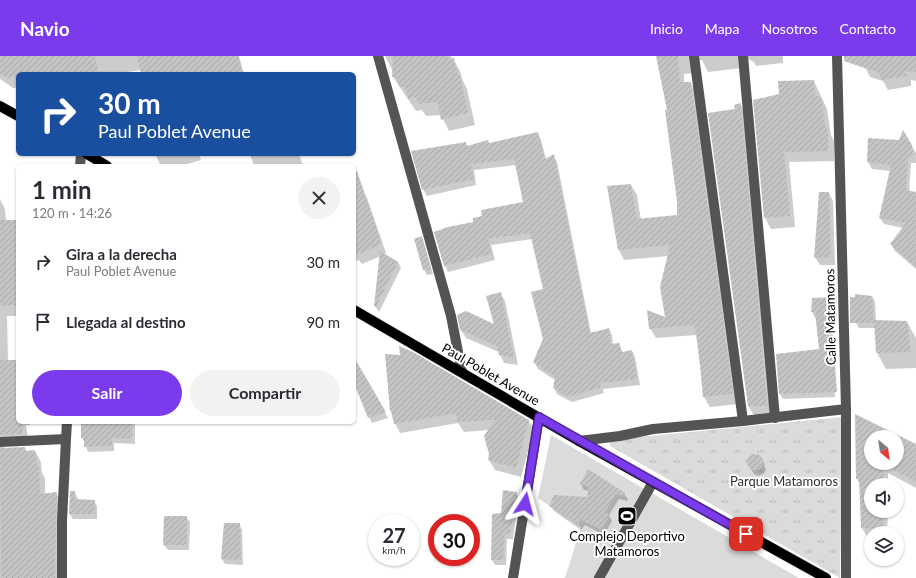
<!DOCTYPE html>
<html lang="es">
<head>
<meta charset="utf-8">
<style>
	body { margin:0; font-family:Lato,sans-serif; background:#f2f2f3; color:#2b2b33; height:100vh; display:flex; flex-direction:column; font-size:15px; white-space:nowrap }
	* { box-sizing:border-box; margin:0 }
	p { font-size:13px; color:#7c7c81 }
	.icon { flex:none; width:22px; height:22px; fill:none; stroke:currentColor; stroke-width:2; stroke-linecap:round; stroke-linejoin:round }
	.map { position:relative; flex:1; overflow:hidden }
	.sheet { position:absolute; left:16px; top:108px; width:340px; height:260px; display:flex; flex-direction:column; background:#fff; border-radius:6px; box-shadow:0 1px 3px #0004 }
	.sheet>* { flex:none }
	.guide { position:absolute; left:16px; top:16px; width:340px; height:84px; border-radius:6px; box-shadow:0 1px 3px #0004; background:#1a4fa0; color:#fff; overflow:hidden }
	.needle { width:26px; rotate:151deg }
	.fabs { position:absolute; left:864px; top:374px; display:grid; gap:8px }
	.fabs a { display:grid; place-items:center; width:40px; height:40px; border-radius:50%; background:#fff; box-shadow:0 1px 3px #0004; font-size:20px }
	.speed { position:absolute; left:368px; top:458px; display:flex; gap:8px; font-size:20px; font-weight:700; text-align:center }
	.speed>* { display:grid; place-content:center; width:52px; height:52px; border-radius:50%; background:#fff; box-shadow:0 1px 3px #0004; line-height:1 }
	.speed small { font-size:10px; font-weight:400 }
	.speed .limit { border:6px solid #d22; background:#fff; color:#111 }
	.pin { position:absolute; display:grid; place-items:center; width:34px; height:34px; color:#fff; margin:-17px; border-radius:8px; box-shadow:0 2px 6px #0006 }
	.me { position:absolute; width:44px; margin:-22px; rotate:9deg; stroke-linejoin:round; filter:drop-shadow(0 0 3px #0008) }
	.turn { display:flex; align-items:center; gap:14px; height:84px; padding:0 16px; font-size:18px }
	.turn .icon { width:52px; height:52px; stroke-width:2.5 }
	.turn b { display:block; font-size:28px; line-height:34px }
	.round { display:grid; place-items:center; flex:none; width:42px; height:42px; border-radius:21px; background:#f2f2f3 }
	.head { display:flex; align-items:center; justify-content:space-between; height:68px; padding:0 16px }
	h1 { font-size:24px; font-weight:700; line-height:30px }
	.primary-button { display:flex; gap:8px; margin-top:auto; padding:8px 16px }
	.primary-button a { flex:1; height:46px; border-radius:24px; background:#7c3aed; color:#fff; font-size:16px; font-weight:700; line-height:46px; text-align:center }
	.primary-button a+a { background:#f2f2f3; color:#2b2b33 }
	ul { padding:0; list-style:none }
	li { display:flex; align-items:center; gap:12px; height:60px; padding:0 16px }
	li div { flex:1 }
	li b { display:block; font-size:15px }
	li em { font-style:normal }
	header { display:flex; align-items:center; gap:24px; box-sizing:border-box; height:56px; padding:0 20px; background:#7c3aed; color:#fff }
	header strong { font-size:19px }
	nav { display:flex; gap:22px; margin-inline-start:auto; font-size:14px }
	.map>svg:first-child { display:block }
</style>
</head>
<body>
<header>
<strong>Navio</strong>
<nav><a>Inicio</a><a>Mapa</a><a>Nosotros</a><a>Contacto</a></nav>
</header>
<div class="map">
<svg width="916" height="522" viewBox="0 0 916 522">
	<defs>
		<pattern id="grass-tufts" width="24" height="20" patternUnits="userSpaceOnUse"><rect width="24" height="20" fill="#dbdbdb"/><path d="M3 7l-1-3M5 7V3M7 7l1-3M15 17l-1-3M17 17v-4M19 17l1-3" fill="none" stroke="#bababa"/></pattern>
		<pattern id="building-hatch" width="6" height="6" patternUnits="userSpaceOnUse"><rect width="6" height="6" fill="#c4c4c4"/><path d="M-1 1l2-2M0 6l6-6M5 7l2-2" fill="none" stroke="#a7a7a7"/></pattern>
	</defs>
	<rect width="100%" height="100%" fill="#fff"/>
	<path fill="url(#grass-tufts)" d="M843,361L840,522L610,390V384Z"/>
	<path fill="#dbdbdb" d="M551,379L799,522H565L581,471L538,442Z"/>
	<path fill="#0003" fill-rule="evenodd" d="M0,0H56L59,18H18V33L15,32H13L0,23Z
		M80,0H169L175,18H142L141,14L113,18H84Z
		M196,0H240H239L244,18H201Z
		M385,0H451L452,3H453L460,15L463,25L467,33L475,69L449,75L441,59L426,60L422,54L416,55L393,21L394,17Z
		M658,0H783V7L756,10L754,6L748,3L742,12L708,16L702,4H699L694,17L684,18V27H690L696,37L738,348L710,351L704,341L696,279L656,282L650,272L666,263L669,200L624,204L619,194L609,131L631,129L637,139L641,164L678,160V145L668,55Z
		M864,0H916V25L911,24V30L888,34L883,25L870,21L865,11Z
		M814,25L827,53L831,79L834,85V105L789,106L795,171L771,173L765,162L780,39Z
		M740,49L747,60L773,361H755L748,350L736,54Z
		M903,76L916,97V107H911L909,136L916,137V213L895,195L891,188L903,172L884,168L880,162L890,115L872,113L868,106L900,85Z
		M538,78L541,84L546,103L553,100L557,106L591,277L609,273L612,279L613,289L618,288L623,297L632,295L635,301L640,329L603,333L604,337L572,346L557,338L554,332L555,324L538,313L534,306L545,283L544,234L533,183L491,189L495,204L448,216L445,210L474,167L525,146L517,109L474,114L476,129L427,140L423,133L465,87L467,91L489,88Z
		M155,98H199L201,104L180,110H161Z
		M250,98H299L303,110H254Z
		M362,133L367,142L386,197L384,198L398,206L401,212L379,256L375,250L381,200L362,208L359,204L354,206V135Z
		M829,137L833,145L835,209H820L815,201Z
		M0,143L5,153L6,165H18V260H7L8,305H18V366H30V369H26L29,389L6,390L1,393L26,396L35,395L41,406L42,417L45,422V438L56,437L63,448L61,522H0Z
		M421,182L424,187L433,218L427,219L424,213Z
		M500,237L505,245L518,309L504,307L499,296L466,282L461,274L495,270Z
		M872,240L875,246L876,265L907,266L916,282V312L886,313L877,297L876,272H859L856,267Z
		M831,249L835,341L783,343L780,338L823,293L816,263L812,256Z
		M386,299L528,364L534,374L521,421L495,414L489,404V374L464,376L458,367L400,377L395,367Z
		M354,303L388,362L372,367L369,361L354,326Z
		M856,359L916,390V432L888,417V429H871V455H888L887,477H871V481H867L862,472L860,429L857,423ZM871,381H897V407H871Z
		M82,366H134L135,368V388L114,387V395L88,396L82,381Z
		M754,399L761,401L764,407L766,414L763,418L758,420L754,418L748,408L750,401Z
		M588,415L624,438L628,443L627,445L619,443L609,459L612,465L604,479L585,469L581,474L554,455L551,450L588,442L589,435L584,434L581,428Z
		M71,436H75L78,444L94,445L97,450V463H73L70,458Z
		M516,437L519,442L513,483H507L506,509H495L492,504L502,458Z
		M165,461H186L190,466L189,494H168L164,489Z
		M239,468L242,474L243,509L225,508L222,503Z"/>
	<path fill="url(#building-hatch)" fill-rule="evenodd" d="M0,0H95L99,18H18V20L7,22L0,18Z
		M137,0H238L243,18H141Z
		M393,0H448L449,3L454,2L458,19H460L468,57L441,64L437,46L418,48L416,41L408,43L405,31H399L397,21H392Z
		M656,0H678L680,26H691L733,338L703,341L698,286L694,269L649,273L647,254L665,261L660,231L670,189L618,194L607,130L631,128L637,163L677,159V145L665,54H667Z
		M844,0H916V16L906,15V20L881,24L879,17L844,5Z
		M814,24L815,39L821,41L826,73H828V95L784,96L790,160L764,162L753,44L779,38L778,25Z
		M741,47L767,350H748L708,57L735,53L734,49Z
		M903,74L912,89L913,101H908L906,134L916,136V211L890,188L906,167L879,162L891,109L867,106L868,82L899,84Z
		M538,76L545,103L554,98L590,277L609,272L611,288L619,287L622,296L632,294L637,323L600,327L601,331L568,341L553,332L555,321L533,306L543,283L531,236L543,233L530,177L488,183L492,198L444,210L434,176L448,171L473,166V162L482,160L481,154L523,146L514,103L471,108L474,123L422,134L411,95L466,86L467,90L488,84L489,87Z
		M354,115H357L382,188L354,200Z
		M819,136H829L831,201L814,202Z
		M0,164H18V249L0,250Z
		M422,180L431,213L429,214H423L414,183Z
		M380,195L398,206L376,251L374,250Z
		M501,236L505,257L514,302L499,299L497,290L460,274L457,259L466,255L494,268L486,240Z
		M855,238L872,240L874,267H850V241H855Z
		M837,241V267H832L837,336L779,338L776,298L819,293L815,256H811L812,242Z
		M874,264L907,265L911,296L876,297Z
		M399,290L413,296L529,364L516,412L488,404L489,398L484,380L495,364L457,366L456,357L394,368L391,355H390L385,298L400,299Z
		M354,301L386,356L368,362L354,327Z
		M0,304H18V366H22L23,378L0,379Z
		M855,358L916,388V426L884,409L883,429H871V455H883V473L861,472L859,423H856ZM871,381H897V407H871Z
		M81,366H132V383L112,382V390L84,391V382H81Z
		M25,391L26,395L35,394L37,410H39L40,438L57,436L55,522H1L0,392Z
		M747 406a8 8 0 1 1 16 0a8 8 0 1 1-16 0Z
		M588,413L625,437L624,440L616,438L605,456L610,459L601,474L581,464L578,469L549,450L554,439L587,441L589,431L580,428Z
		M503,434L517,436L510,478H505L503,504H491L492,458L501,457Z
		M70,435H75V443L95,444V458H69Z
		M164,460H187V489H163Z
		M224,467H240L241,504L221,503Z"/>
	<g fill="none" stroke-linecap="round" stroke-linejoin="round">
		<defs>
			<path id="major" d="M0,50L18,60
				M87,98L107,110
				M354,254L579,385L826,522"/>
		</defs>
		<use href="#major" stroke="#dbdbdb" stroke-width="11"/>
		<path stroke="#545454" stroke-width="10" d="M378,0L451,260L462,316
			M694,0L743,365
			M743,0L775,362
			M837,0L846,353V522
			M80,110L81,98
			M579,385L620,380L653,373L743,365L846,353
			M0,386L66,383L67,366
			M62,522V465L66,383
			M513,522L539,361
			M599,522L653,426"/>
		<use href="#major" stroke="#000" stroke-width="10"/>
	</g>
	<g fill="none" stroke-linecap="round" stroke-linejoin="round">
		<defs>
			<path id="route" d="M525,448L539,361L746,478"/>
		</defs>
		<use href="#route" stroke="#51269a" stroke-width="10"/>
		<use href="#route" stroke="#7c3aed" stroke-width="7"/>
	</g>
	<defs>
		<symbol id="stadium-square" viewBox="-11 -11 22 22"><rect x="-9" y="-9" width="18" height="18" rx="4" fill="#000" stroke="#fff"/><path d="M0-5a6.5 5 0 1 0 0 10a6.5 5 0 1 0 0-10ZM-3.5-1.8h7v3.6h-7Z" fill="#fff"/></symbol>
	</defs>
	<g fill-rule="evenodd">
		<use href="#stadium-square" x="616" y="449" width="22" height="22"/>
	</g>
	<g text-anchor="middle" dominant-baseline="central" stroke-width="4" stroke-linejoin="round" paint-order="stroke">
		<g font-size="13" fill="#000" stroke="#fff">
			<text transform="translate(830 261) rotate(-91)">Calle Matamoros</text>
			<text transform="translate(491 318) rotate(30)">Paul Poblet Avenue</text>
		</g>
		<g font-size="13" fill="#323232" stroke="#fff">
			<text x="784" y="425">Parque Matamoros</text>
		</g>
		<g font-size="13" fill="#000" stroke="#fff">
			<text x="627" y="480">Complejo Deportivo<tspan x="627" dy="15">Matamoros</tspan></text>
		</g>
	</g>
</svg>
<div class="fabs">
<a><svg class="needle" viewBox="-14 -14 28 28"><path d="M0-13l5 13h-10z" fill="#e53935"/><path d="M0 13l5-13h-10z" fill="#7c7c81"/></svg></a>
<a><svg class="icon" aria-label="sound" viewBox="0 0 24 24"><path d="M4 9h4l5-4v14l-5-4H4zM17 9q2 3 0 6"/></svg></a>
<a><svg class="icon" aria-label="layers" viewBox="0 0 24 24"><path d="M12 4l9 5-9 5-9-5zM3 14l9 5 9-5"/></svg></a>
</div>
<div class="speed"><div>27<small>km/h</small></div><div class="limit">30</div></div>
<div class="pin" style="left:746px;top:478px;background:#d93025"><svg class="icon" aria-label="arrive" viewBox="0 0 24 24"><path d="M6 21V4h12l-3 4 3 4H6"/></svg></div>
<svg class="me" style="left:525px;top:448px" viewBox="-20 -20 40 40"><path d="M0-17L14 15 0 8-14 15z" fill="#7c3aed" stroke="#fff" stroke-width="4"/></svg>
<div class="guide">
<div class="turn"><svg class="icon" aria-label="right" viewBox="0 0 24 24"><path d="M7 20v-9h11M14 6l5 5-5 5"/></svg><div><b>30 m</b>Paul Poblet Avenue</div></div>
</div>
<section class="sheet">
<div class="head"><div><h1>1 min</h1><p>120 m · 14:26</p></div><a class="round"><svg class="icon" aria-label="close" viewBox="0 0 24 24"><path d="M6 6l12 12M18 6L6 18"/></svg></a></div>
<ul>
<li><svg class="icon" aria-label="right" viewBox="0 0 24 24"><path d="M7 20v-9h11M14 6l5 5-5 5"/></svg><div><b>Gira a la derecha</b><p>Paul Poblet Avenue</p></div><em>30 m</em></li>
<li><svg class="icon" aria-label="arrive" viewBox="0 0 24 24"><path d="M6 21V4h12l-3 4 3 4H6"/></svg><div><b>Llegada al destino</b></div><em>90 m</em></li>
</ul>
<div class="primary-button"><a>Salir</a><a>Compartir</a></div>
</section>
</div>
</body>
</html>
